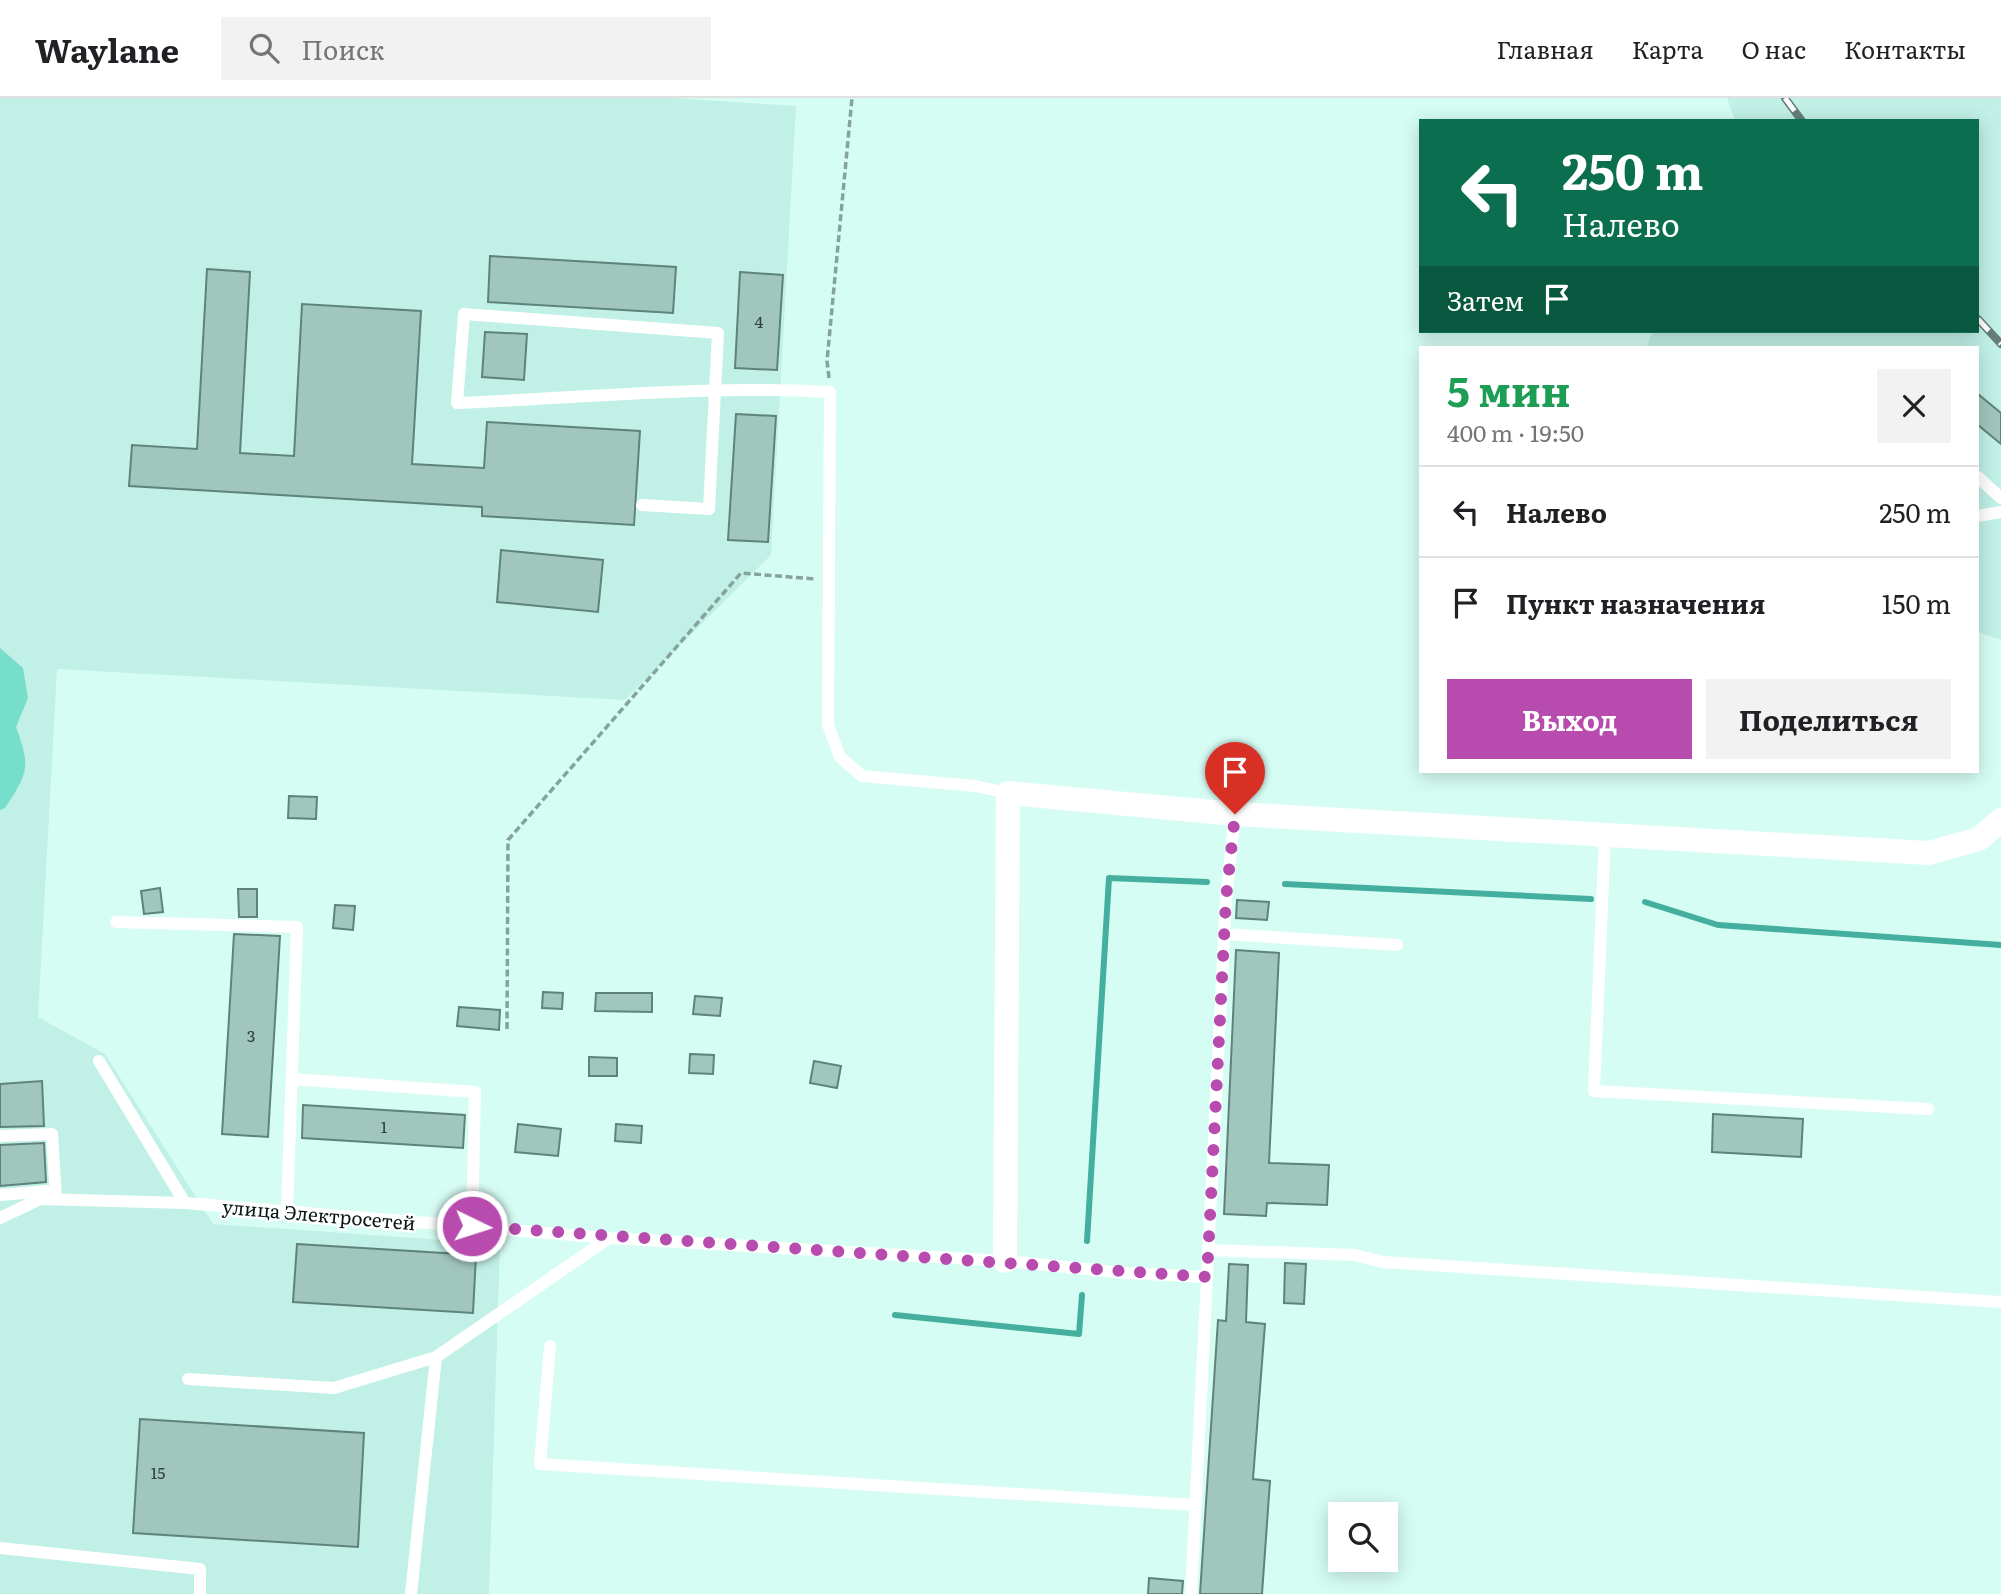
<!DOCTYPE html>
<html lang="ru">
<head>
<meta charset="utf-8">
<style>
	body { margin:0; font-family:Literata,serif; background:#f2f2f2; color:#202124; height:100vh; display:flex; flex-direction:column; font-size:26px; white-space:nowrap }
	* { box-sizing:border-box; margin:0 }
	p { font-size:23px; color:#757577 }
	.icon { flex:none; width:38px; height:38px; fill:none; stroke:currentColor; stroke-width:2; stroke-linecap:round; stroke-linejoin:round }
	.map { position:relative; flex:1; overflow:hidden }
	.drawer { position:absolute; left:1419px; top:248px; width:560px; height:427px; display:flex; flex-direction:column; background:#fff; border-radius:0px; box-shadow:0 4px 18px #0003 }
	.drawer>* { flex:none }
	.top-card { position:absolute; left:1419px; top:21px; width:560px; height:214px; border-radius:0px; box-shadow:0 4px 18px #0003; background:#0b6e4f; color:#fff; overflow:hidden }
	.fabs { position:absolute; left:1328px; top:1404px; display:grid; gap:14px }
	.fabs a { display:grid; place-items:center; width:70px; height:70px; border-radius:0px; background:#fff; box-shadow:0 4px 18px #0003; font-size:35px }
	.pin { position:absolute; display:grid; place-items:center; width:60px; height:60px; color:#fff; margin:-72px -30px; border-radius:50% 50% 50% 0; rotate:-45deg; box-shadow:0 0 7px #0007 }
	.pin .icon { rotate:45deg }
	.me { position:absolute; width:77px; margin:-38px; rotate:94deg; stroke-linejoin:round; filter:drop-shadow(0 0 5px #0008) }
	.turn { display:flex; align-items:center; gap:24px; height:147px; padding:0 28px; font-size:32px }
	.turn .icon { width:91px; height:91px; stroke-width:2.5 }
	.turn b { display:block; font-size:49px; line-height:60px }
	.then { display:flex; align-items:center; height:66px; padding:0 28px; background:#0003; gap:14px; font-size:26px }
	.round { display:grid; place-items:center; flex:none; width:74px; height:74px; border-radius:0px; background:#f2f2f2 }
	.overview { display:flex; align-items:center; justify-content:space-between; height:119px; padding:0 28px }
	h1 { font-size:42px; font-weight:700; line-height:52px; color:#1e9e55 }
	.cta { display:flex; gap:14px; margin-top:auto; padding:14px 28px }
	.cta a { flex:1; height:80px; border-radius:0px; background:#b74cae; color:#fff; font-size:28px; font-weight:700; line-height:80px; text-align:center }
	.cta a+a { background:#f2f2f2; color:#202124 }
	ul { padding:0; list-style:none }
	li { display:flex; align-items:center; gap:21px; height:91px; padding:0 28px; border-top:2px solid #e0e0e0 }
	li div { flex:1 }
	li b { display:block; font-size:26px }
	li em { font-style:normal }
	header { display:flex; align-items:center; gap:42px; box-sizing:border-box; height:98px; padding:0 35px; background:#fff; border-bottom:2px solid #e0e0e0 }
	header strong { font-size:33px }
	nav { display:flex; gap:38px; margin-inline-start:auto; font-size:24px }
	.search { width:490px; height:63px; background:#f2f2f2; display:flex; align-items:center; gap:18px; box-sizing:border-box; padding:0 24px; border-radius:0px; color:#757577; font-size:26px }
	.map>svg:first-child { display:block }
</style>
</head>
<body>
<header>
<strong>Waylane</strong>
<div class="search"><svg class="icon" aria-label="search" viewBox="0 0 24 24"><circle cx="10" cy="10" r="6"/><path d="M15 15l6 6"/></svg>Поиск</div>
<nav><a>Главная</a><a>Карта</a><a>О нас</a><a>Контакты</a></nav>
</header>
<div class="map">
<svg width="2001" height="1496" viewBox="0 0 2001 1496">
	<rect width="100%" height="100%" fill="#d6fdf4"/>
	<path fill="#c0f0e6" d="M0,0H674L796,8L771,457L625,602L57,571L38,919L105,956L213,1126L500,1146L489,1496H0Z
		M1727,0H2001V542L1978,534V250H1646L1653,233H1978V23H1735Z"/>
	<path fill="#77decc" d="M0,550L23,570L28,600L16,629C31,669 28,675 5,710L0,712Z"/>
	<g fill="none" stroke-linecap="round" stroke-linejoin="round">
		<path stroke="#44af9e" stroke-width="6" d="M1285,786L1591,801
			M1645,804L1718,827L2001,847
			M1087,1143L1109,780L1207,784
			M895,1217L1079,1236L1082,1197"/>
	</g>
	<path fill="#a1c6be" stroke="#5f837b" stroke-width="2" d="M490,158L676,169L673,215L488,204Z
		M207,171L250,174L240,355L294,358L302,206L421,213L412,366L484,370L487,324L640,333L634,427L482,418V409L129,388L132,347L197,351Z
		M740,174L783,177L777,272L735,270Z
		M485,234L527,236L524,282L482,279Z
		M1978,296L2001,315V346L1978,327Z
		M736,316L776,318L768,444L728,442Z
		M501,452L603,462L598,514L497,504Z
		M289,698L317,699L316,721L288,720Z
		M160,790L163,814L144,816L141,793Z
		M238,791H257V819H239Z
		M1237,802L1269,804L1267,822L1236,820Z
		M335,807L355,808L353,832L333,830Z
		M234,836L280,838L268,1039L222,1036Z
		M1236,852L1279,855L1269,1065L1329,1067L1327,1107L1267,1105L1266,1118L1224,1116Z
		M543,894L563,895L562,911L542,910Z
		M596,895H652V914L595,913Z
		M695,898L722,900L720,918L693,916Z
		M459,909L500,912L499,932L457,928Z
		M690,956L714,957L713,976L689,975Z
		M589,959L617,960V978H589Z
		M814,963L841,968L837,990L810,985Z
		M42,983L44,1028L0,1029V986Z
		M303,1007L465,1017L463,1050L302,1040Z
		M1713,1016L1803,1021L1801,1059L1712,1054Z
		M518,1026L561,1031L558,1058L515,1054Z
		M616,1026L642,1028L641,1045L615,1043Z
		M44,1045L46,1084L0,1088V1047Z
		M297,1146L476,1157L473,1215L293,1204Z
		M1285,1165L1306,1166L1304,1206L1284,1205Z
		M1229,1166L1248,1167L1246,1224L1265,1226L1253,1381L1270,1383L1262,1496H1200L1218,1222L1226,1223Z
		M140,1321L364,1335L358,1449L133,1435Z
		M1149,1480L1183,1483L1182,1496H1148Z"/>
	<g fill="none" stroke-linecap="round" stroke-linejoin="round">
		<path stroke="#85a29c" stroke-width="3.5" stroke-dasharray="7 3.5" stroke-linecap="butt" d="M829,280L827,263L852,0
			M507,931L508,742L741,475L815,481"/>
		<path stroke="#fff" stroke-width="12" d="M1978,379L2001,400
			M642,407L709,411L718,235L464,216L457,305C580,300 706,287 830,294L828,627L840,659L862,678L975,688L1008,695
			M1978,418L2001,414
			M1605,737L1594,993L1928,1011
			M116,824L297,829L287,1113
			M1224,836L1397,847
			M292,981L475,994L472,1128
			M0,1038L52,1036L56,1101
			M0,1097L48,1093
			M185,1105L609,1140L1005,1163L1126,1175L1207,1179
			M0,1120L40,1101L185,1105L99,963
			M1208,1152L1355,1157L1383,1164L2001,1204
			M550,1248L540,1366L1195,1407
			M188,1281L334,1290L436,1259
			M0,1450L200,1471V1496
			M411,1496L436,1259L609,1140
			M1191,1496L1226,801L1235,716"/>
		<path stroke="#fff" stroke-width="24" d="M1005,1163L1008,695L1235,716L1928,755L1979,741L2001,722"/>
		<defs>
			<path id="rail" d="M1785,0L1802,23
				M1978,221L2001,246"/>
		</defs>
		<use href="#rail" stroke="#657e78" stroke-width="8"/>
		<use href="#rail" stroke="#fff" stroke-width="5" stroke-dasharray="16" stroke-linecap="butt"/>
	</g>
	<g fill="none" stroke-linecap="round" stroke-linejoin="round">
		<path stroke="#b74cae" stroke-width="12" stroke-dasharray="0 21.6" d="M472,1128L1207,1179L1226,801L1235,716"/>
	</g>
	<g text-anchor="middle" dominant-baseline="central" stroke-width="5" stroke-linejoin="round" paint-order="stroke">
		<g font-size="16" fill="#2f433e">
			<text x="759" y="223">4</text>
			<text x="251" y="937">3</text>
			<text x="384" y="1028">1</text>
			<text x="158" y="1374">15</text>
		</g>
		<g font-size="19" fill="#091714" stroke="#fff">
			<text transform="translate(319 1116) rotate(5)">улица Электросетей</text>
		</g>
	</g>
</svg>
<div class="fabs">
<a><svg class="icon" aria-label="search" viewBox="0 0 24 24"><circle cx="10" cy="10" r="6"/><path d="M15 15l6 6"/></svg></a>
</div>
<div class="pin" style="left:1235px;top:716px;background:#d93025"><svg class="icon" aria-label="arrive" viewBox="0 0 24 24"><path d="M6 21V4h12l-3 4 3 4H6"/></svg></div>
<svg class="me" style="left:472px;top:1128px" viewBox="-20 -20 40 40"><circle r="17" fill="#b74cae" stroke="#fff" stroke-width="3"/><path d="M0-11L8 9 0 5-8 9z" fill="#fff"/></svg>
<div class="top-card">
<div class="turn"><svg class="icon" aria-label="left" viewBox="0 0 24 24"><path d="M17 20v-9H6M10 6l-5 5 5 5"/></svg><div><b>250 m</b>Налево</div></div>
<div class="then">Затем<svg class="icon" aria-label="arrive" viewBox="0 0 24 24"><path d="M6 21V4h12l-3 4 3 4H6"/></svg></div>
</div>
<section class="drawer">
<div class="overview"><div><h1>5 мин</h1><p>400 m · 19:50</p></div><a class="round"><svg class="icon" aria-label="close" viewBox="0 0 24 24"><path d="M6 6l12 12M18 6L6 18"/></svg></a></div>
<ul>
<li><svg class="icon" aria-label="left" viewBox="0 0 24 24"><path d="M17 20v-9H6M10 6l-5 5 5 5"/></svg><div><b>Налево</b></div><em>250 m</em></li>
<li><svg class="icon" aria-label="arrive" viewBox="0 0 24 24"><path d="M6 21V4h12l-3 4 3 4H6"/></svg><div><b>Пункт назначения</b></div><em>150 m</em></li>
</ul>
<div class="cta"><a>Выход</a><a>Поделиться</a></div>
</section>
</div>
</body>
</html>
